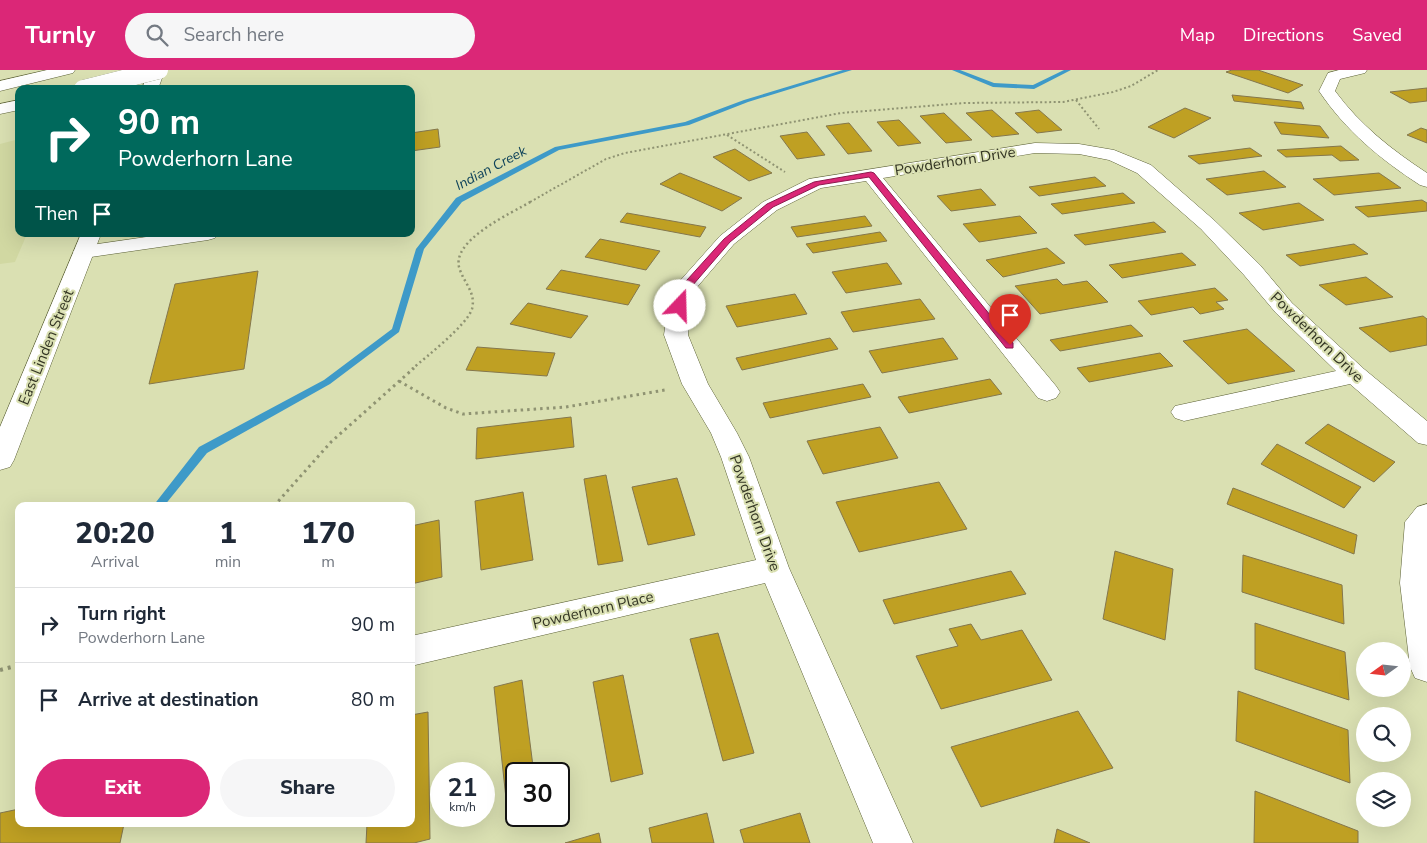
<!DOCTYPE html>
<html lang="en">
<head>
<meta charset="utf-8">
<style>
	body { margin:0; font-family:"Nunito Sans",sans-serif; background:#f6f6f7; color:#1f2937; height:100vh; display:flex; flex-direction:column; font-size:19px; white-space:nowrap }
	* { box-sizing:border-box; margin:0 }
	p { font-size:16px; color:#747a83 }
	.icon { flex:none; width:28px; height:28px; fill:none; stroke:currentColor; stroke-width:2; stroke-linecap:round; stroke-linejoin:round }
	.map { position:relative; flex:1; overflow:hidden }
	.sheet { position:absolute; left:15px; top:432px; width:400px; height:325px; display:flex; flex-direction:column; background:#fff; border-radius:10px; box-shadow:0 5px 20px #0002 }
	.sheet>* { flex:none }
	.guide { position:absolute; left:15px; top:15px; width:400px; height:152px; border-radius:10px; box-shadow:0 5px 20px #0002; background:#00695c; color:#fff; overflow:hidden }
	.needle { width:32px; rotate:255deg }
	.fabs { position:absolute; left:1356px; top:572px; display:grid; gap:10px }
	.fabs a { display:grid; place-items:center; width:55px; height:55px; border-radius:50%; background:#fff; box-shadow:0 5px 20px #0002; font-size:25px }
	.speed { position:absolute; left:430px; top:692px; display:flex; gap:10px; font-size:25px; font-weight:700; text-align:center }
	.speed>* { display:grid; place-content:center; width:65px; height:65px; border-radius:50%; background:#fff; box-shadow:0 5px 20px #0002; line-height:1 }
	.speed small { font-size:12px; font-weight:400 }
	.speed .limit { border:2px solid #111; border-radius:8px; background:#fff; color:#111 }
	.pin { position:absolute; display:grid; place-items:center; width:42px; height:42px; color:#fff; margin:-51px -21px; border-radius:50% 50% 50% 0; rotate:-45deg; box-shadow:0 0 5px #0007 }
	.pin .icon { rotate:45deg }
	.me { position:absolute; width:55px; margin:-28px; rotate:21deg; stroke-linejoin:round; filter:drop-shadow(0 0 4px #0008) }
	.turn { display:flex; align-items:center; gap:18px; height:105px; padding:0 20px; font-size:22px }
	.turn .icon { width:65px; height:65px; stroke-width:2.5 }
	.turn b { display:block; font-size:35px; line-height:42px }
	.then { display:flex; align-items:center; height:48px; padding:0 20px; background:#0003; gap:10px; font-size:19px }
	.eta { display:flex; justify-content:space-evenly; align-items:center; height:85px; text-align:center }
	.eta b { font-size:30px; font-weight:800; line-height:35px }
	.button { display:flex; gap:10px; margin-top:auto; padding:10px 20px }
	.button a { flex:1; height:58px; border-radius:30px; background:#db2777; color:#fff; font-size:20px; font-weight:800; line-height:58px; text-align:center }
	.button a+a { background:#f6f6f7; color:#1f2937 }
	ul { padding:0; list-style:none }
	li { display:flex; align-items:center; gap:15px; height:75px; padding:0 20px; border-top:1px solid #e0e1e3 }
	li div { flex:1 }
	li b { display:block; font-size:19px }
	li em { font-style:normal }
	header { display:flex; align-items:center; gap:30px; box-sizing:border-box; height:70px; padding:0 25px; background:#db2777; color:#fff }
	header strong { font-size:24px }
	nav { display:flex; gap:28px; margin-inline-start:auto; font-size:18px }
	.search { width:350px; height:45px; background:#f6f6f7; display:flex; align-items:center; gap:12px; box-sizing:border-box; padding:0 18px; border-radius:28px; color:#747a83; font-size:19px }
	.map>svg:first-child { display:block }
</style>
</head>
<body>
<header>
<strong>Turnly</strong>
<div class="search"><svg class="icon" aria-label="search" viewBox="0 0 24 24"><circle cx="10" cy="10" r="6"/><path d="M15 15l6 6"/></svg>Search here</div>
<nav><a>Map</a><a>Directions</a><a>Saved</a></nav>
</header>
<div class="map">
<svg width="1427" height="773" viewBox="0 0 1427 773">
	<rect width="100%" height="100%" fill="#dae0b2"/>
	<path fill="#d1d8a2" d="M19,69V164H27L15,192L0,194V74Z"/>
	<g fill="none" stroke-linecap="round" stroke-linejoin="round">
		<path fill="#3e9ac8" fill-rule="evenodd" d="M843,0H852L748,32L689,55L559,80L462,132L424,179L399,262L330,314L207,383L164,436H153L199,377L324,310L392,259L416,179L456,128L555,77L685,52L744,30Z
			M952,0H960L994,13L1033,15L1064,0H1071L1034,19L993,17Z"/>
	</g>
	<path fill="#bfa023" stroke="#84774d" d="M1232,0H1258L1303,15L1288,23L1226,2Z
		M1427,18V31L1410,33L1390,22Z
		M1232,25L1301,32L1304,39L1234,31Z
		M1185,38L1211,48L1174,68L1148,57Z
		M992,40L1019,64L992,67L966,43Z
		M1039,40L1062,60L1037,63L1015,43Z
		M944,43L972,70L946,73L920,46Z
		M899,50L921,73L898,76L877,52Z
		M1274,52L1320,56L1329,68L1281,64Z
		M849,53L872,81L848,84L826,56Z
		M1421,58L1427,60V73L1407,65Z
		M438,59L440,77L411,81V63Z
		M807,62L825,85L797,89L780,66Z
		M1341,76L1359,90L1340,91L1332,85L1286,87L1277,80Z
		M1250,78L1262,86L1199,94L1188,86Z
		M735,79L772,103L749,111L713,87Z
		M1264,101L1286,117L1227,125L1206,109Z
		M680,103L742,128L722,141L660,114Z
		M1379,103L1401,118L1334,125L1313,109Z
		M1095,107L1106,116L1039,126L1029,117Z
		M981,119L996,135L951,141L937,126Z
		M1123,123L1135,133L1062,144L1051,134Z
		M1422,130L1427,133V141L1368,147L1355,137Z
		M1299,133L1324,150L1263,160L1239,143Z
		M627,143L706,157L700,167L620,152Z
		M865,146L872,156L797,167L791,157Z
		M1020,146L1037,163L979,172L963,154Z
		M1154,152L1166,162L1085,175L1074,165Z
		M880,162L887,171L813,183L806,174Z
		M600,169L660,181L646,200L585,187Z
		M1354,174L1368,184L1300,196L1286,185Z
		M1047,178L1065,193L1003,207L986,190Z
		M1182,183L1196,195L1122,208L1109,195Z
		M887,193L902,214L846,223L832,202Z
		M561,200L640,215L628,235L546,219Z
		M258,201L244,299L149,314L175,214Z
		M1366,207L1393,227L1346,235L1319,215Z
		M1057,209L1063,215L1087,211L1108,232L1040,244L1015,216Z
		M1215,218L1228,230L1216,232L1224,239L1200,244L1193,237L1151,245L1138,231Z
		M795,224L807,244L737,257L726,236Z
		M920,229L935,249L853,262L841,242Z
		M528,233L588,246L571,268L510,254Z
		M1423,246L1427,249V275L1390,282L1359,258Z
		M1131,255L1143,266L1060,281L1050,270Z
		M1247,259L1295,301L1228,314L1183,271Z
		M830,268L838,279L742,300L736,288Z
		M943,268L958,289L882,303L869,281Z
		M477,277L555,283L547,306L466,300Z
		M1160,283L1173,296L1089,312L1077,298Z
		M990,309L1002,324L909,343L898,327Z
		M863,314L871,327L770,348L763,333Z
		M571,347L574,377L476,389L477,358Z
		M1328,354L1395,392L1374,412L1305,373Z
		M880,357L898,388L823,404L807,371Z
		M1277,374L1361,417L1344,438L1261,394Z
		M606,405L623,491L598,495L584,409Z
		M677,408L695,465L648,475L632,417Z
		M939,412L967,459L859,482L836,432Z
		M1233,418L1357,465L1354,484L1227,434Z
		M523,422L533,490L481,500L475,431Z
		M439,450L442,507L411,514V456Z
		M1115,481L1173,499L1165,570L1103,549Z
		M1243,485L1342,515L1344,554L1242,522Z
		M1011,501L1026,524L894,554L883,530Z
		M1255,553L1345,582L1349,630L1255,599Z
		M971,554L981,570L1022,560L1052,610L941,639L916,586L958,576L949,559Z
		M718,563L754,683L723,691L690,569Z
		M623,605L643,704L611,712L593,612Z
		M522,610L534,704H516V745L508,747L494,617Z
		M1238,621L1348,660L1350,713L1236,671Z
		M1078,641L1113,698L981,737L951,677Z
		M428,642L430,769L414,773H366L367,754H411V645Z
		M1255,721L1358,761V773H1254Z
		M19,739V754H124L120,773H0V743Z
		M707,743L714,773H652L649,758Z
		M800,743L810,773H744L740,760Z
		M1057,759L1090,773H1054Z
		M599,763L601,773H565Z"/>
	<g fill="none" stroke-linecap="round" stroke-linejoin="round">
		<defs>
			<path id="minor" d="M1339,0H1367L1365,3L1340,9L1335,21C1360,55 1392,80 1427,103V117L1420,115C1380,89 1346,61 1319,21L1328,3Z
				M1035,73L1079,74L1114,80L1151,95L1215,151L1260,195L1292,233L1364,299L1427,351V375L1418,373L1350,314L1184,351L1175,348L1171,342L1175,336L1336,301L1276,243L1244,205L1201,159L1137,103L1109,90L1079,84L1035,83L883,108L1056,316L1060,322L1056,328L1047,331L1038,328L866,111L821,118L777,140L734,174L692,223L688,265L708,314L737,363L749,387L789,498L913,773H873L765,513L411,596V566L756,490L721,387L711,363L682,314L664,265L670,222L720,166L763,132L809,109Z
				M167,164H218L215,168L208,170L84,188L77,186L73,182L77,178L84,176Z
				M1427,434V612L1415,608L1410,597L1400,513L1405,452L1417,437Z"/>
			<path id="major" d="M149,0H165L158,19H142Z
				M81,164H101L14,390L10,397L0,400V357Z"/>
			<path id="highway" d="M47,0H75L73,3L0,21V11Z
				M19,30V40L0,44V34Z"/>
		</defs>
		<use href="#minor" stroke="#5c6137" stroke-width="1"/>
		<use href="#major" stroke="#5c6137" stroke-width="1"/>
		<use href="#highway" stroke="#5c6137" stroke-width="1"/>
		<path stroke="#8f9372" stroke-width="2" stroke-dasharray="2 2.5" stroke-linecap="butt" d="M1076,30L1099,59
			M727,65L785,102
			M530,132L606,89L625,83L841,43L964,33L1063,32L1113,22L1131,16L1158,0"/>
		<path stroke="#8f9372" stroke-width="2.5" stroke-dasharray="2 3" stroke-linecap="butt" d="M412,299C426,287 467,255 472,239C476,223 465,214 460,200C448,171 512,143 532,131"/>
		<path stroke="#8f9372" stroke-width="3" stroke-dasharray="2.5 4" stroke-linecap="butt" d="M399,311L446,338L463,344L566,337L665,320
			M274,436L331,372L414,298"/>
		<path stroke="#8f9372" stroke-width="4" stroke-dasharray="3 5" stroke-linecap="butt" d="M0,600L19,595"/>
		<use href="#minor" fill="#fff" fill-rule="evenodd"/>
		<use href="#major" fill="#fff" fill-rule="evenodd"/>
		<use href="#highway" fill="#fff" fill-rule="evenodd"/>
		<defs>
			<path id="highway-bridge" d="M83,19L159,0"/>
		</defs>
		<use href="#highway-bridge" stroke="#5c6137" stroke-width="18" stroke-linecap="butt"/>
		<use href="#highway-bridge" stroke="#fff" stroke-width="18"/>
	</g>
	<path fill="#db2777" stroke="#8e194d" d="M871,102L874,103L1013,273V278H1006L869,107L819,115L773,137L730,172L686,223L683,238H676L675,236L678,220L724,169L767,134L814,112Z"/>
	<g text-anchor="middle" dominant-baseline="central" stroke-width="4" stroke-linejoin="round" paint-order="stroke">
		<g font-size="14" font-style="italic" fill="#0e425a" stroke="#dae0b2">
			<text transform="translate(491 98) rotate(-28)">Indian Creek</text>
		</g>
		<g font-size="15" fill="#343624" stroke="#dae0b2">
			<text transform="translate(955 91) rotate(-9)">Powderhorn Drive</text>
			<text transform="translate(1317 267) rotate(44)">Powderhorn Drive</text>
			<text transform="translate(46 277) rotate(-68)">East Linden Street</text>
			<text transform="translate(755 443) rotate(70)">Powderhorn Drive</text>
			<text transform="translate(593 540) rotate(-13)">Powderhorn Place</text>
		</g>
	</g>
</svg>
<div class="fabs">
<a><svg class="needle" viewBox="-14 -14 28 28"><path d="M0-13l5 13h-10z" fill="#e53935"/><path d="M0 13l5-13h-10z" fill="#747a83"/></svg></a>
<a><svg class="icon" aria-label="search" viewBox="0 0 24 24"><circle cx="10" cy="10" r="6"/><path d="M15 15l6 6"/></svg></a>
<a><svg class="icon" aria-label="layers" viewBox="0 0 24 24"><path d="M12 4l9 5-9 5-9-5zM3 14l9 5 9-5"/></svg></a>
</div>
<div class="speed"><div>21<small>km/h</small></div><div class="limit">30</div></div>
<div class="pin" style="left:1010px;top:275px;background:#d93025"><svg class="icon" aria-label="arrive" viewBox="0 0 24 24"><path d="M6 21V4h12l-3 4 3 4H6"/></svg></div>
<svg class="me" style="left:680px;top:236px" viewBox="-20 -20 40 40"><circle r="19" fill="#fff"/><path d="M0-13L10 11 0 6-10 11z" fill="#db2777"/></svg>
<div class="guide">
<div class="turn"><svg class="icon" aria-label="right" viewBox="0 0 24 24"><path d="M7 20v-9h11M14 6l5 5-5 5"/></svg><div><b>90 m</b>Powderhorn Lane</div></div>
<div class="then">Then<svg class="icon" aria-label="arrive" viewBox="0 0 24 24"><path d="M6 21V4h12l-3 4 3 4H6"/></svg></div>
</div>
<section class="sheet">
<div class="eta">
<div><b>20:20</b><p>Arrival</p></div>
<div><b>1</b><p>min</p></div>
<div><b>170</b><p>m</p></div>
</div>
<ul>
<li><svg class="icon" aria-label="right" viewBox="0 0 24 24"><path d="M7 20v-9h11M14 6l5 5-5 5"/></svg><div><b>Turn right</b><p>Powderhorn Lane</p></div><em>90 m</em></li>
<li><svg class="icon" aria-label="arrive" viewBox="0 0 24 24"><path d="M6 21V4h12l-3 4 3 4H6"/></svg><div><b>Arrive at destination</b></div><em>80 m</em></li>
</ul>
<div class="button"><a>Exit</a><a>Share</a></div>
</section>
</div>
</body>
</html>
